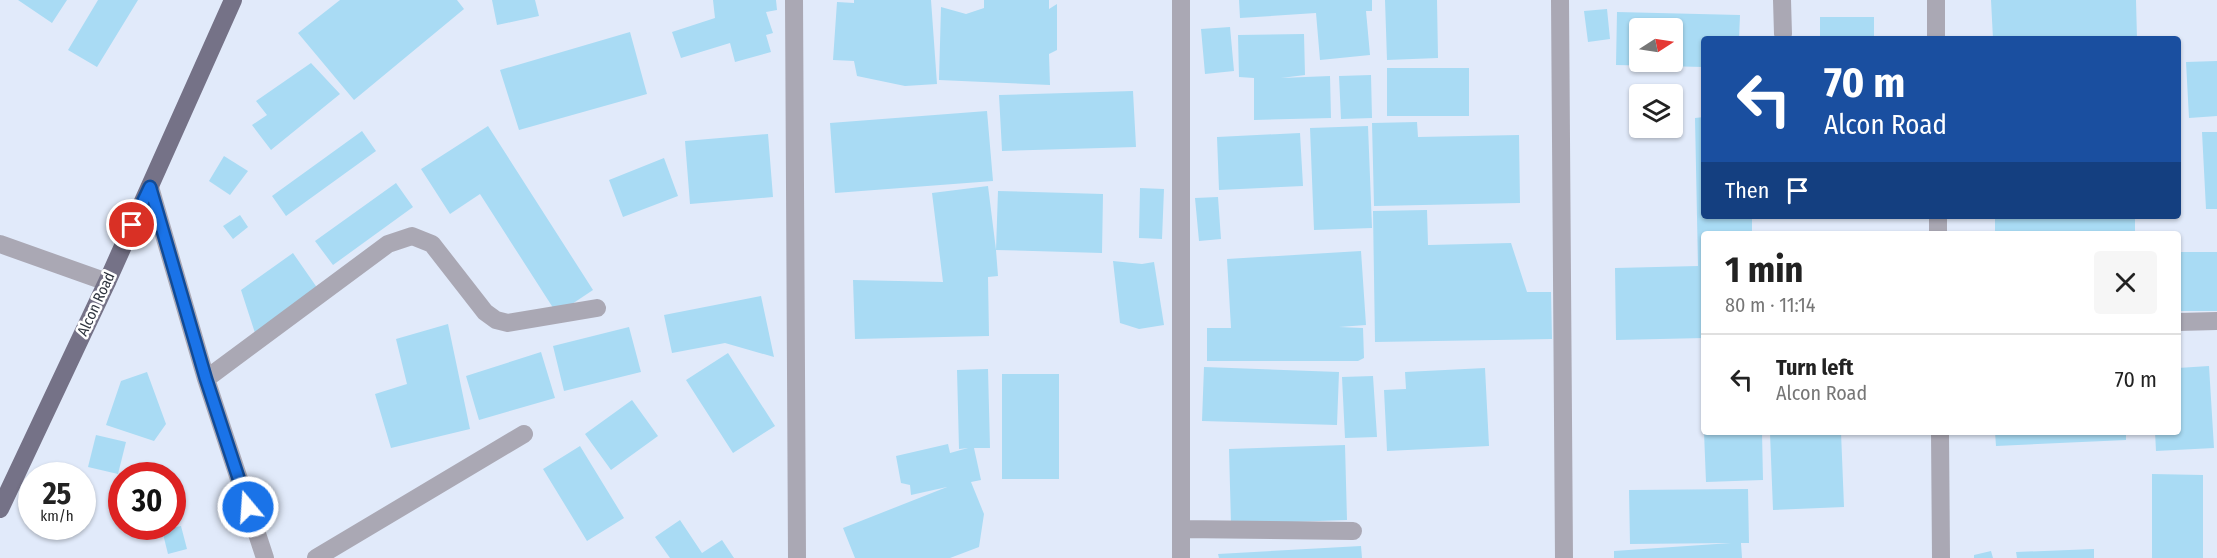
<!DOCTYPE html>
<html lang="en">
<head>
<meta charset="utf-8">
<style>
	body { margin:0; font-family:"Fira Sans Condensed",sans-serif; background:#f6f6f6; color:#222; height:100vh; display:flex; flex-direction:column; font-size:22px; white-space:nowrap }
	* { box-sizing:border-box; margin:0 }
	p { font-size:20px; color:#767676 }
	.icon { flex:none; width:33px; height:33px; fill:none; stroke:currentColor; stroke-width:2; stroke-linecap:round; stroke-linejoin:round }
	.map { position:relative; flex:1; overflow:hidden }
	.panel { position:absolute; left:1701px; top:231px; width:480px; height:204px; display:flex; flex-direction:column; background:#fff; border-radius:6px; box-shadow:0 2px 4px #0004 }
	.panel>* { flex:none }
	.banner { position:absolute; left:1701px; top:36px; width:480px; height:183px; border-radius:6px; box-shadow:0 2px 4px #0004; background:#1a4fa0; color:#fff; overflow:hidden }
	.needle { width:39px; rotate:78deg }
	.controls { position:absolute; left:1629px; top:18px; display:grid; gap:12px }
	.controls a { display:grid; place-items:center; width:54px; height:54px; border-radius:6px; background:#fff; box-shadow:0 2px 4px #0004; font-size:30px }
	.speed { position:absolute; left:18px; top:462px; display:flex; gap:12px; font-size:30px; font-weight:700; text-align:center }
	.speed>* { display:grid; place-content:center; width:78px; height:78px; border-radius:50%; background:#fff; box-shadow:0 2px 4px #0004; line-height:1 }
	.speed small { font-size:15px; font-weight:400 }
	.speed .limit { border:9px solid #d22; background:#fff; color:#111 }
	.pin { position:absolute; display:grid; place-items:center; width:51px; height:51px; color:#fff; margin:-26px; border:3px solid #fff; border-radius:50%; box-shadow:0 2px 6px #0007 }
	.me { position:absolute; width:66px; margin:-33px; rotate:342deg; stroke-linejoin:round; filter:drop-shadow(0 0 4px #0008) }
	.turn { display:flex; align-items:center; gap:21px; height:126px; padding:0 24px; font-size:27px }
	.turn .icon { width:78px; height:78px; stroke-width:2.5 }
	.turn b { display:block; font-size:42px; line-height:51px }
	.then { display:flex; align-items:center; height:57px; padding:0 24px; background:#0003; gap:12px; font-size:22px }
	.round { display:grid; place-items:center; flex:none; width:63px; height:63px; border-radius:6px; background:#f6f6f6 }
	.summary { display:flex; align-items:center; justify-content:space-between; height:102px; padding:0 24px }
	h1 { font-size:36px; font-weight:700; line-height:45px }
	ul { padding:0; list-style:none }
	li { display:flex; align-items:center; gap:18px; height:90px; padding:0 24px; border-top:2px solid #e0e0e0 }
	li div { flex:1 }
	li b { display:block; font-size:22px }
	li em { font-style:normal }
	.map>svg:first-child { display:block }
</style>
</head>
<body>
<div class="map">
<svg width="2217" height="558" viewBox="0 0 2217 558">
	<rect width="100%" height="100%" fill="#e1eafa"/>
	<path fill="#a9dbf4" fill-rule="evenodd" d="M18,0H67L52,23Z
		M98,0H138L97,67L68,50Z
		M340,0H457L464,9L354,100L298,33Z
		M492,0H535L539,16L497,25Z
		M713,0H776L777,10L766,12L773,33L766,35L771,52L735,62L730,43L681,58L672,32L715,18Z
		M854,0H931L937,84L905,86L857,76L854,61L833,60L837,2L854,3Z
		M984,0H1049V9L1057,4V50L1049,54L1050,85L939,80L941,7L966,14L984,8Z
		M1239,0H1372V11H1366L1370,55L1320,60L1316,13L1240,18Z
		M1385,0H1437L1438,58L1387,60Z
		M1991,0H2136L2137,39H1993Z
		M1607,9L1610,39L1588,42L1584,11Z
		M1617,12L1740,15L1739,39H1704V67L1616,65ZM1640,28H1672V62H1640Z
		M1820,17H1874V39H1820Z
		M1230,27L1234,71L1205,74L1201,29Z
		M630,32L647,94L519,130L500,70Z
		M1304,34L1305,75L1281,78L1330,76L1331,118L1254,120V78L1239,77L1238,35Z
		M2217,61V116L2189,118L2186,62Z
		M311,63L340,94L271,150L252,125L267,115L256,101Z
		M1387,68H1469V116H1387Z
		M1371,75L1372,118L1341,119L1339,76Z
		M1133,91L1136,147L1002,151L999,95Z
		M987,111L993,181L835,193L830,123Z
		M1704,117V216H1752V234H1704V338L1616,340L1615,268L1698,266L1695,118Z
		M1417,122L1418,137L1519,135L1520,203L1374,206L1372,123Z
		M488,126L593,290L557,314L480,194L450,214L421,169Z
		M1368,126L1372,228L1314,230L1310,128Z
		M362,131L376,151L286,216L272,196Z
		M2202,132H2217V209H2206Z
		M1300,133L1303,186L1219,190L1217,137Z
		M768,134L773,197L690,204L685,141Z
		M224,156L248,171L230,195L209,181Z
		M664,158L678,196L623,217L609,180Z
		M396,183L413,207L333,265L315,241Z
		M988,186L996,250L998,191L1103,194L1102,253L996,250L998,276L988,277L989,336L855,339L853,280L943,282L932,193Z
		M1140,188L1164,189L1162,239L1139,238Z
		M1218,197L1221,239L1199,241L1195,198Z
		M1427,210L1428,245L1511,243L1527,292H1551L1552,339L1375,342L1373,211Z
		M240,215L248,227L233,239L223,226Z
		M1995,216H2135V234H1995Z
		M1361,251L1366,325L1339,327L1363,328L1364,358L1358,361H1207V328H1231L1227,259Z
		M2178,252H2217V311H2178Z
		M293,253L318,289L255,333L241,290Z
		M1113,261L1142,264L1154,262L1164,325L1139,329L1120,323Z
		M761,296L774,357L725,343L672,353L664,315Z
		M448,324L470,429L391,448L375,394L407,384L396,339Z
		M629,327L641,372L564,391L553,346Z
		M541,352L555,398L479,420L466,376Z
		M728,353L775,426L733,453L686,380Z
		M2209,366L2214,448L2156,451L2155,432H2178V368Z
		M1204,367L1339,372L1337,425L1202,421Z
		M1485,368L1489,446L1387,451L1384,390L1406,389L1405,372Z
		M988,369L990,448H974L981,480L971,482L984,514L979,547L950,558H855L843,528L947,487L911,495L910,485L901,483L896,456L948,444L950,453L968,448L959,449L957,370Z
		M147,372L166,424L154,441L106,425L121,381Z
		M1002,374H1059V479H1002Z
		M1373,376L1377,437L1345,438L1342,377Z
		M632,400L658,436L611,470L585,434Z
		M1704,432H1762L1763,480L1706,482Z
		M1841,432L1844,507L1773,510L1770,433Z
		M1995,432H2126V440L1996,446Z
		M96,435L126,442L118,474L88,467Z
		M1345,445L1347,520L1231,524L1229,449Z
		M580,446L624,518L587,541L543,469Z
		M2152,474L2203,475V558H2152Z
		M1748,489L1749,543H1741L1742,558H1614V551L1731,543L1630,544L1629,490Z
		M680,520L702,553L722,540L734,558H670L655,537Z
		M181,526L187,549L168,554L162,530Z
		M1361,546L1362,558H1219L1218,554Z
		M2094,549V558H2017L2016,552Z
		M1991,551L1993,558H1974V555Z"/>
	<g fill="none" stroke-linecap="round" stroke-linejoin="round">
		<path stroke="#aaa8b4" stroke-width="18" d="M794,0L797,558
			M1560,0L1564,558
			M1782,0L1783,34
			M1936,0V39
			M150,187L206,379L265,558
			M1938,216V234
			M0,244L107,282
			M2178,322L2217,321
			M206,379L388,244L412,236L432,244L485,312L496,320L508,323L597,308
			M1940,432L1941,558
			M1181,529L1353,531
			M316,558L524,434
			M1181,558V0"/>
		<path stroke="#757287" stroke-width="18" d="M0,509L107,282L233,0"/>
	</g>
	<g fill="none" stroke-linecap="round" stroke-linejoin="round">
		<defs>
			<path id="route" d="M132,225L150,187L206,379L248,507"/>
		</defs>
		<use href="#route" stroke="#114b97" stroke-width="15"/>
		<use href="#route" stroke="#1a73e8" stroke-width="10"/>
	</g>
	<g text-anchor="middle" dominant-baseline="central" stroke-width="5" stroke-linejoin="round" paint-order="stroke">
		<g font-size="15" fill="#2e343e" stroke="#fff">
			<text transform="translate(96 304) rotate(-65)">Alcon Road</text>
		</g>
	</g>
</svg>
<div class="controls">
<a><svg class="needle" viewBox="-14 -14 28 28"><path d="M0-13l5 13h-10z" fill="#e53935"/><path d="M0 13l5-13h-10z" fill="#767676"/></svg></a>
<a><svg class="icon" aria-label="layers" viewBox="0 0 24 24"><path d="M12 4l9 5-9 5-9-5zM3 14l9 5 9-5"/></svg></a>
</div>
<div class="speed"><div>25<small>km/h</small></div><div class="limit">30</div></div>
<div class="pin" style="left:132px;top:225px;background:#d93025"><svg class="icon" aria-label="arrive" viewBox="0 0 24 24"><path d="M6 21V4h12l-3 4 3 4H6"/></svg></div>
<svg class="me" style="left:248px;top:507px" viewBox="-20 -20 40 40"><circle r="17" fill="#1a73e8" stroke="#fff" stroke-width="3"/><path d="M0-11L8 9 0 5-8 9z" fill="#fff"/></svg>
<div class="banner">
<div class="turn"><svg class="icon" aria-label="left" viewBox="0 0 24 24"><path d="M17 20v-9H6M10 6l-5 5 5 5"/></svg><div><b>70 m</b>Alcon Road</div></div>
<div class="then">Then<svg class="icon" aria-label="arrive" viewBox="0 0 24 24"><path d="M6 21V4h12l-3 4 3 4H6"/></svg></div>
</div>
<section class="panel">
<div class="summary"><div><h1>1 min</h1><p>80 m · 11:14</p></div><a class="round"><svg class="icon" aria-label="close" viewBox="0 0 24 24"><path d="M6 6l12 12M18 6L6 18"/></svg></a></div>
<ul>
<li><svg class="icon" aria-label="left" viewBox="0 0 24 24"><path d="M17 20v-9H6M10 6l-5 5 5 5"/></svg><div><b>Turn left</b><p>Alcon Road</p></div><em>70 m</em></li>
</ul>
</section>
</div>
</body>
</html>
